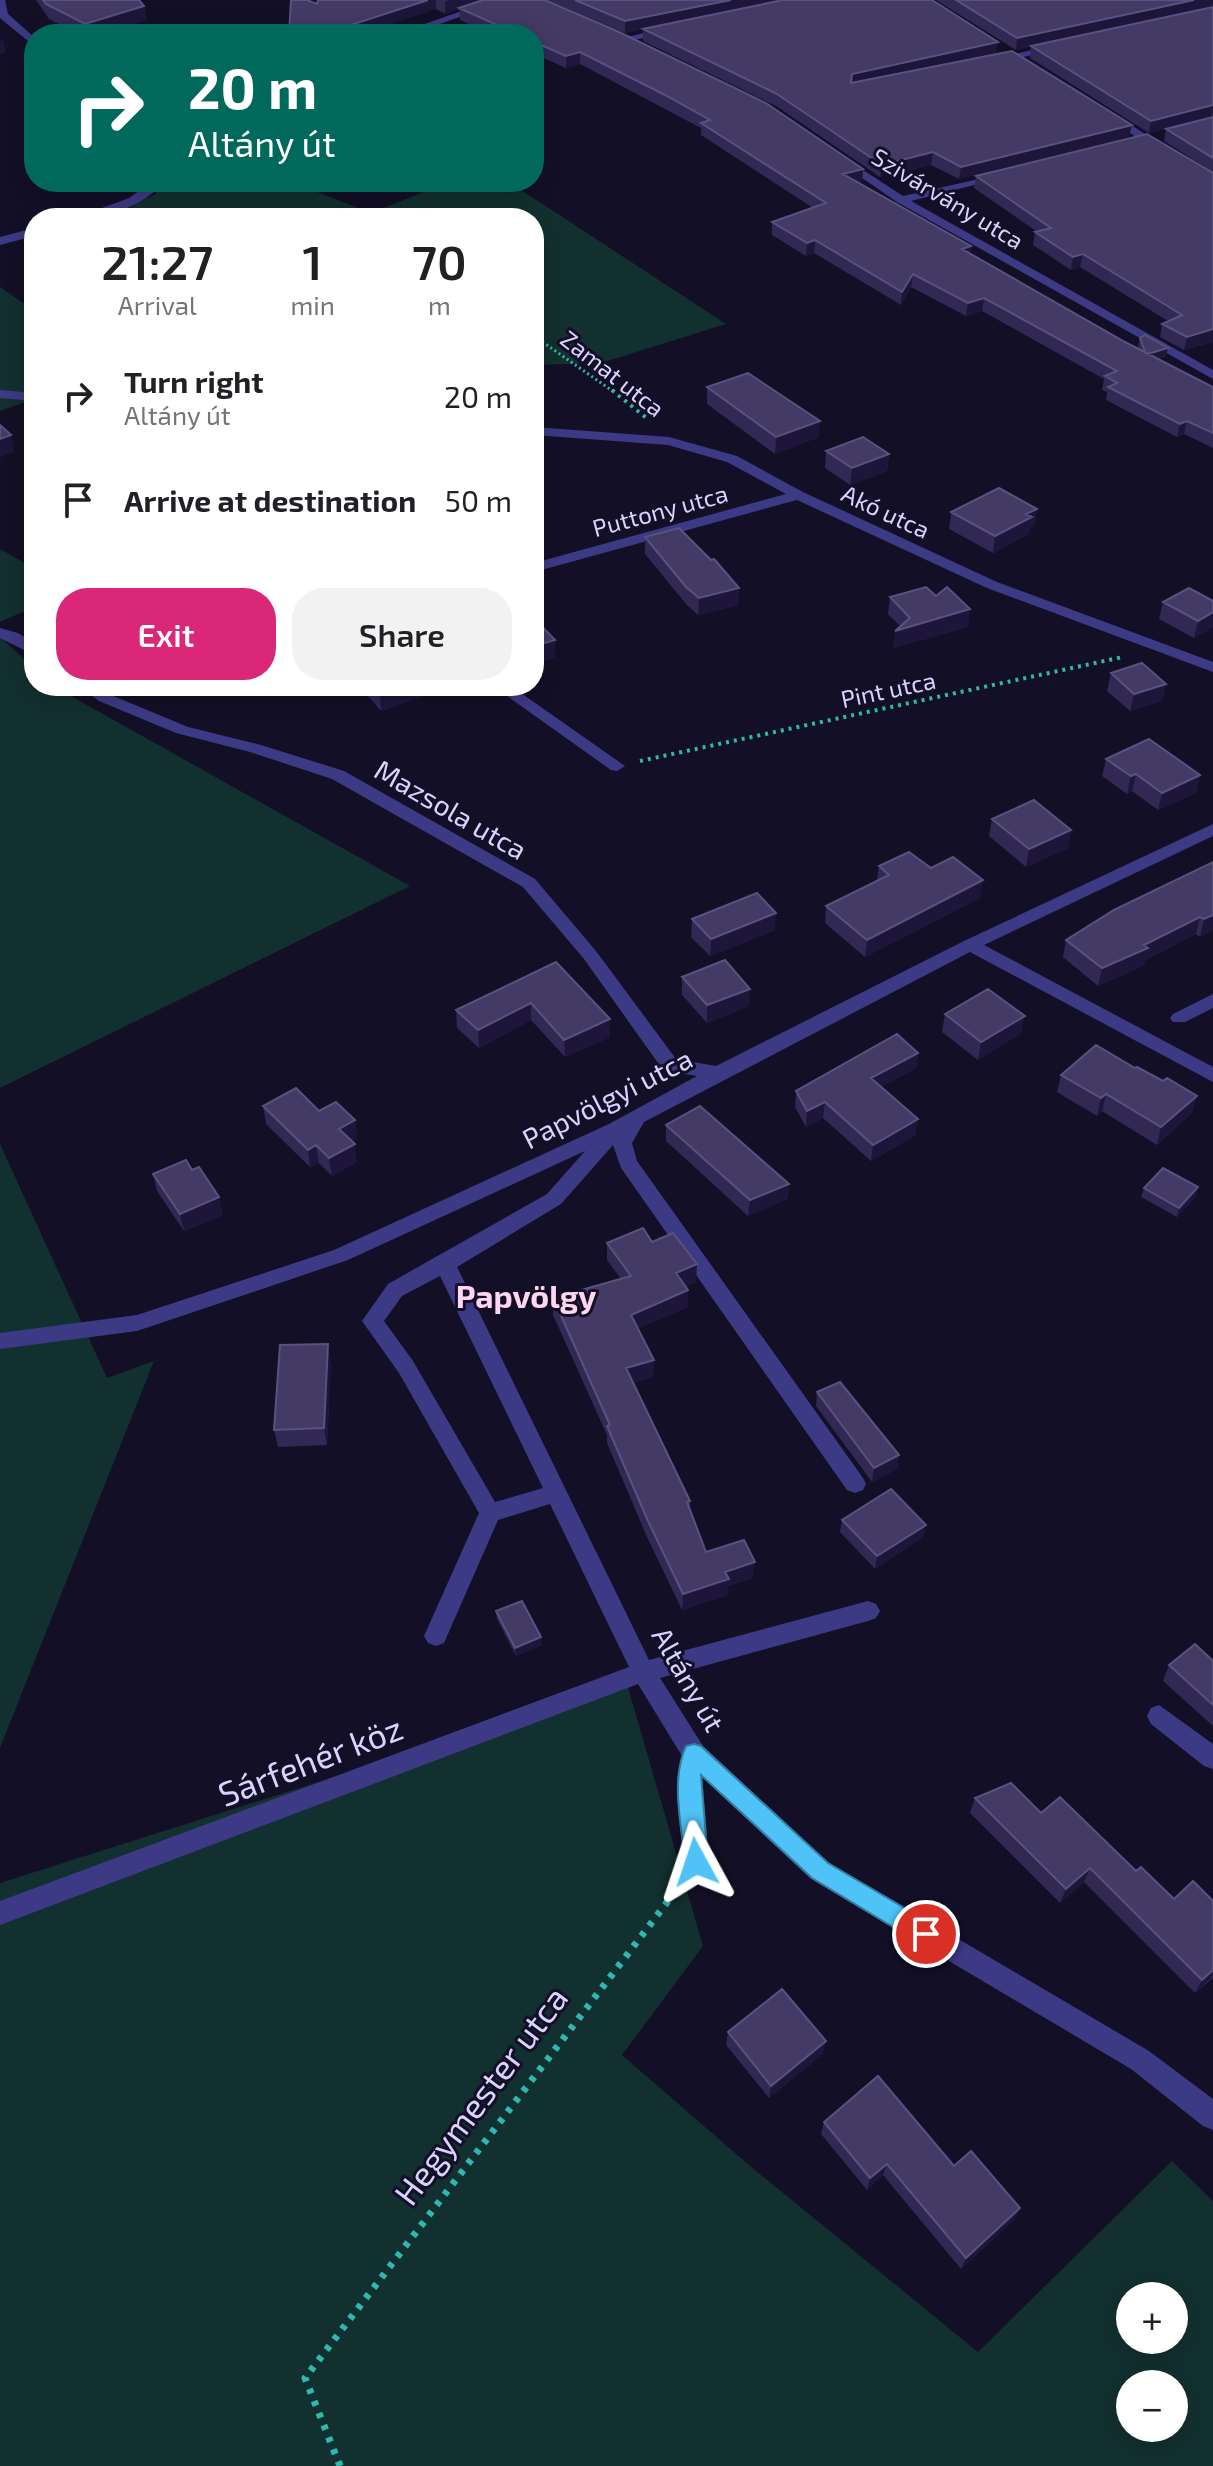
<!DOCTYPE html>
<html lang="en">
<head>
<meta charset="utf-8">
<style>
	body { margin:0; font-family:"Exo 2",sans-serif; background:#f2f2f2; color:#202124; height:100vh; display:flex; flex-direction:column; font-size:30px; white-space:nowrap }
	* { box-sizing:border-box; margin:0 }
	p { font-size:26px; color:#757577 }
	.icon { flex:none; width:44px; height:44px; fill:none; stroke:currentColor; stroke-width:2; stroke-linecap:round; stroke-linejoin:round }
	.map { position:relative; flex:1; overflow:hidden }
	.sheet { position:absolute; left:24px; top:208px; width:520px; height:488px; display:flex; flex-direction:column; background:#fff; border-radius:32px; box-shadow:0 4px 20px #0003 }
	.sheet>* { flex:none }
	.guide { position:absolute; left:24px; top:24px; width:520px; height:168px; border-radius:32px; box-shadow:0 4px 20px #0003; background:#00695c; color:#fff; overflow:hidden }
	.fabs { position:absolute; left:1116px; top:2282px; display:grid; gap:16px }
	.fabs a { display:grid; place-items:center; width:72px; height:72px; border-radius:50%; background:#fff; box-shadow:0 4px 20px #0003; font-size:40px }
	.pin { position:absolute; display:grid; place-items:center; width:68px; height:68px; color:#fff; margin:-34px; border:4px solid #fff; border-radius:50%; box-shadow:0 2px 8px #0007 }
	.me { position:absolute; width:88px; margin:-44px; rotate:355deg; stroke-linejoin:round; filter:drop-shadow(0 0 6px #0008) }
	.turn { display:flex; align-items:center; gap:28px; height:168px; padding:0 32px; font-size:36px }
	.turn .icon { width:104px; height:104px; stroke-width:2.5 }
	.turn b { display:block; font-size:56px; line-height:68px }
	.eta { display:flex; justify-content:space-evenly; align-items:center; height:136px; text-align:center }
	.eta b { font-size:48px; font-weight:600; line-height:56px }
	.button { display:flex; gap:16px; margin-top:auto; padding:16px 32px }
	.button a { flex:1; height:92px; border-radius:32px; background:#db2777; color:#fff; font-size:32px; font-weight:600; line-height:92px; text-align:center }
	.button a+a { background:#f2f2f2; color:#202124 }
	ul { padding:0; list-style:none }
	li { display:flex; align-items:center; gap:24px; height:104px; padding:0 32px }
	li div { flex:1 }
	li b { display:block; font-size:30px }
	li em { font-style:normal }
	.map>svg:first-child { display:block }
</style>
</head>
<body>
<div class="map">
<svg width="1213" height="2466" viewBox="0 0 1213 2466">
	<rect width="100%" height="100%" fill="#130f26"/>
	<path fill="#12302f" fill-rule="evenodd" d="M165,182H292L371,213L449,182H509L726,324L601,363L534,365V218H125L118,214L155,194Z
		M0,287L29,307L34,306V399L0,411Z
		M0,549L34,568V607L0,622Z
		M0,637L34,668V686H53L410,886L0,1088Z
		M0,1144L107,1378L154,1361L0,1748Z
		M627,1684L703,1946L622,2055L750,2166L978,2352L1172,2161L1213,2201V2466H0V1883ZM1130,2296H1174V2340H1130ZM1130,2384H1174V2428H1130Z"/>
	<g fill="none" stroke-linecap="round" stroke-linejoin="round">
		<path stroke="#2fb8b0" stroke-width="3" stroke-dasharray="2 3" stroke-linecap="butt" d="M534,336L614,392"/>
		<path stroke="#2fb8b0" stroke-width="4" stroke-dasharray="3 5" stroke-linecap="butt" d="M612,390L649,420
			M640,761L1123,657"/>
		<path stroke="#2fb8b0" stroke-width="7" stroke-dasharray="5 8" stroke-linecap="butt" d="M340,2466L305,2378L681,1884"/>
		<path fill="#3d3a85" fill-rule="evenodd" d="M0,0H5L8,14L34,37V46L0,18Z
			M493,0H508L411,34H396Z
			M669,27L673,28V32L624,42L619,39Z
			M1057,44L1062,47L1061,49L994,63L989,60Z
			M1110,113L1114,114L1170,150L1160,152L1106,118L1104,116Z
			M840,155L903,196L1006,173V177L911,201L1213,370V379L897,202L836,160L834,158Z
			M152,182H164C143,207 107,218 75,218L129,198Z
			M34,228V236L0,245V237Z
			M0,390L34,393V401L0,398Z
			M534,427L669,437L737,456L803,492L997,582L1213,662V672L987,588L797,500L534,572V563L786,494L727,462L668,445L534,435Z
			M0,628L18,633L34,643V655L0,638Z
			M79,686H97L111,695L188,727L261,745L344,771L535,879L596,951L676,1059L716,1066L964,941L1213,824V836L984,945L1213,1067V1082L970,952L644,1122L632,1143L637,1161L863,1478L866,1484L863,1490L855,1493L847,1490L621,1168L613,1145L561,1204L457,1267L649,1660L868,1601L876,1604L880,1611L876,1618L868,1621L660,1678L703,1746L829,1863L1149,2051L1213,2099V2130L1203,2126L1131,2069L811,1879L702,1777L709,1862L705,1870L696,1874L687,1870L683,1862L677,1779L682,1756L638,1684L0,1925V1901L629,1667L550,1504L498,1520L444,1643L436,1646L428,1643L424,1636L479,1513L399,1373L362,1321L388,1284L547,1194L585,1151L348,1260L137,1331L0,1349V1333L137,1315L334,1250L609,1124L697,1076L663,1070L584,959L523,887L332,779L250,752L176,733L99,701ZM440,1276L543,1488L495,1502L413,1361L384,1321L402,1296Z
			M493,686H511L625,766L617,771L611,770Z
			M1213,994V1008L1185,1022H1173L1170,1018L1173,1014Z
			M1159,1705L1213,1744V1769L1204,1766L1151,1724L1147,1716L1151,1708Z"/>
	</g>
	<path fill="#312854" d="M36,0H139L144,6L146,20L101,34H79L49,19Z
		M318,0H545L863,169L862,182H858L971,246L970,254L1139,349L1138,346L1140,338L1166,356L1158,359L1213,387V448L1184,434L1177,437L1106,400L1107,392L1102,390L1104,379L982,311L966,316L911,287L901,305L814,253L806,256L772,235V222L813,208L701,135V128L580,64L566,68L534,54V34H491L460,20L459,9L445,14L436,9L317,4Z
		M548,0H932L996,54L966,60L1129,137L959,179L931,165L880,177L776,106L643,41V29L658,26L625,33Z
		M936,0H1213V172L1164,141L1166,129L1212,117L1149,133L1030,58L1031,46L1108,30L1016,50Z
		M1213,173V342L1184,350L1160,337L1162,324L1168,321L1080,267L1071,270L1033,245L1035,232L1036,231L974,188L976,176Z
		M707,387L819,437L775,454L707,404Z
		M826,451L889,454L887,471L850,485L825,468Z
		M1037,509L1034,526L1030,528L1029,534L993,553L949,529L951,512Z
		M645,537L738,605L698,615L686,604L645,554Z
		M890,597L968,627L893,648L900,626L888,614Z
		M1213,601V627L1194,638L1159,619L1163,602Z
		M1111,673L1166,684L1162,701L1130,711L1107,691Z
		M361,686H444V689L381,711L361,688Z
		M1106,759L1200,775L1196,793L1158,810L1132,791L1127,794L1102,776Z
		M992,819L1071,830L1068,848L1026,867L989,836Z
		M1213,862V930L1200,937L1196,934L1145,960L1143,966L1098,986L1063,957L1066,940Z
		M879,866L931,868L980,898L865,957L825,923L826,906L877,880Z
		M692,919L775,930L710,956L691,937Z
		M556,962L610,1037L565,1057L531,1020L479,1048L457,1028L456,1010Z
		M682,977L749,1006L707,1023L682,995Z
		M945,1014L1021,1033L978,1060L942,1032Z
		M918,1053L916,1068L881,1087L916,1135L871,1161L823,1118L806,1127L795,1107L796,1091Z
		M1135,1068L1197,1096L1192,1113L1157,1145L1102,1111L1097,1116L1057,1092L1061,1075Z
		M263,1106L319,1111L355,1120L357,1138L351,1141L357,1162L332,1176L319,1163L310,1167L266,1124Z
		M666,1125L789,1184L787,1199L748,1216L666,1141Z
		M153,1174L223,1215L184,1231L157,1191Z
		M1198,1187L1196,1196L1177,1217L1141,1197L1144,1188Z
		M652,1242L696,1282L686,1286L688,1290V1307L638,1328L654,1360L653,1377L633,1383L690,1501V1510L706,1552L753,1578L728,1586V1595L682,1610L647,1537L607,1443V1435L553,1315V1298L621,1279L607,1260V1243Z
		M331,1361L327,1445L278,1447L274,1430Z
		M817,1392L899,1455L897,1469L872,1482L816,1406Z
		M842,1520L923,1537L875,1569L840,1532Z
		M496,1611L542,1645L516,1656L497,1619Z
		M1213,1661V1726L1163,1681L1169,1665Z
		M975,1798L1041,1813L1136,1871L1174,1899L1213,1901V1978L1195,1993L1084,1882L1060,1903L970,1813Z
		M728,2032L823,2054L769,2098L726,2045Z
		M824,2122L954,2166L1015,2219L961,2269L883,2175L867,2190L821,2134Z"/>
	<path fill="#1d163a" d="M428,0H436V9L360,34H323Z
		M450,0H484L445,14V2Z
		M731,0H788L625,33V21Z
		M1194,0H1213V7L1016,50L1017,38Z
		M144,6L146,20L101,34H86L85,24Z
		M3,39L6,52L0,55V41Z
		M998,42L996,54L851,86L852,74Z
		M580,52V64L566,68V56Z
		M1213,105L1212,117L1149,133L1151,121Z
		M1132,125L1129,137L959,179L961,167Z
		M933,152L931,165L880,177L882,165Z
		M863,169L862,182L842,186L843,174Z
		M815,240L814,253L806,256L807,243Z
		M971,246L970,259L962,249Z
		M1083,254L1080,267L1071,270L1073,257Z
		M913,274L911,287L901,305L902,292Z
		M984,298L982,311L966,316L968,303Z
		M1213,329V342L1184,350L1187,337Z
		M1168,348L1166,356L1144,363L1146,354Z
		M820,421L819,437L775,454L776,437Z
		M1187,421L1184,434L1177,437L1180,424Z
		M11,435L15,452L0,457V439Z
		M889,454L887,471L850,485L852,468Z
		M1037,509L1034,526L1030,528L1029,534L993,553L995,536L1026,514Z
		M739,588L738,605L698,615L699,598Z
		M970,609L968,627L893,648L895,631Z
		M1213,612V627L1194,638L1198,621Z
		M555,640V658L534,663V646Z
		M1166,684L1162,701L1130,711L1134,694Z
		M401,686H444V689L381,711L380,693Z
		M1136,774L1132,791L1127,794L1131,776Z
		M1200,775L1196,793L1158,810L1162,793Z
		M1071,830L1068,848L1026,867L1029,849Z
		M983,880L980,898L865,957L867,940Z
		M776,913L775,930L710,956L711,939Z
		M1213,915V930L1200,937L1204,919Z
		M1200,917L1196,934L1145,960L1143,966L1098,986L1102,968L1144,945Z
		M750,989L749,1006L707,1023V1005Z
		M531,1003V1020L479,1048L478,1030Z
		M1025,1016L1021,1033L978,1060L981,1042Z
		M610,1019V1037L565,1057L564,1040Z
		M918,1053L916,1068L869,1094L871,1078Z
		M1106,1094L1102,1111L1097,1116L1101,1098Z
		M1197,1096L1192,1113L1157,1145L1161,1127Z
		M825,1102L823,1118L806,1127L807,1111Z
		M918,1119L916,1135L871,1161L873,1145Z
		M355,1120L357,1138L341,1147L339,1129Z
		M355,1144L357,1162L332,1176L329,1158Z
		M316,1145L319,1163L310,1167L308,1150Z
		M789,1184L787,1199L748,1216L750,1200Z
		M1198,1187L1196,1196L1177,1217L1179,1208Z
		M219,1197L223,1215L184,1231L180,1214Z
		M697,1264L696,1282L675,1291L676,1273Z
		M688,1290V1307L631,1332V1315Z
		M328,1344L331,1361L327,1445L324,1428Z
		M654,1360L653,1377L626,1385V1368Z
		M899,1455L897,1469L872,1482L874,1468Z
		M926,1525L923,1537L875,1569L877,1556Z
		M755,1562L753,1578L728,1586V1595L682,1610L683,1594L725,1572Z
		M541,1637L542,1645L516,1656L515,1648Z
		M1090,1868L1084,1882L1060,1903L1066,1889Z
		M1213,1970L1212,1977L1195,1993L1202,1980Z
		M826,2041L823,2054L769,2098L771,2086Z
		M887,2164L883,2175L867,2190L870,2178Z
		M1020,2208L1015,2219L961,2269L966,2258Z"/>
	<path fill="#433a66" stroke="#5a527e" stroke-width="2" d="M43,0H139L144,6L85,24L46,4Z
		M291,0H307L317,4L318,0H428L323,34H289Z
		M483,0H545L619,32L766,103L863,169L843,174L971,246L962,249L1125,342L1213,387V433L1187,421L1180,424L1108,387L1117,383L1105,376L1117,371L984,298L968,303L913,274L902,292L815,240L807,243L772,222L826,203L701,123L710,120L665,95L580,52L566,56L534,42V34H517L459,8Z
		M575,0H731L625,21Z
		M783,0H932L998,42L852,74L851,83L1012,51L1132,125L961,167L933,152L882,165L777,94L643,29Z
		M956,0H1194L1017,38Z
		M1213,7V105L1151,121L1031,46Z
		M1213,117V158L1166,129Z
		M1147,134L1213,173V329L1187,337L1162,324L1182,315L1083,254L1073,257L1035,232L1051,228L976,176Z
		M1145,335L1168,348L1148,354L1145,352L1140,338Z
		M748,373L820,421L776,437L707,387Z
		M0,425L11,435L0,439Z
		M863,437L889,454L852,468L826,451Z
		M999,488L1037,509L1026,514L1032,517L995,536L951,512Z
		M679,528L711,560L714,559L739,588L699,598L686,587L645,537Z
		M926,587L936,596L947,587L970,609L895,631L910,618L890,597Z
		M1189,588L1213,601V612L1198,621L1163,602Z
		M534,618L555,640L534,646Z
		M1142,663L1166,684L1134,694L1111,673Z
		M373,686H401L380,693Z
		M1149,739L1200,775L1162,793L1136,774L1131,776L1106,759Z
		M1034,800L1071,830L1029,849L992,819Z
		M909,852L931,868L953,857L983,880L867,940L826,906L889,875L879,866Z
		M1213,862V915L1204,919L1200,917L1144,945L1148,948L1102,968L1066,940L1114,910Z
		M757,893L776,913L711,939L692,919Z
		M725,960L750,989L707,1005L682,977Z
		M556,962L610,1019L564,1040L531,1003L478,1030L456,1010Z
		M988,989L1025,1016L981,1042L945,1014Z
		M897,1034L918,1053L871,1078L918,1119L873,1145L825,1102L807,1111L796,1091Z
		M1096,1045L1135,1068L1137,1067L1163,1081L1167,1078L1197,1096L1161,1127L1106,1094L1101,1098L1061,1075Z
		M296,1088L319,1111L336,1102L355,1120L339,1129L355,1144L329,1158L316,1145L308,1150L263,1106Z
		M700,1106L789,1184L750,1200L666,1125Z
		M186,1160L192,1170L199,1167L219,1197L180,1214L153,1174Z
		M1163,1168L1198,1187L1179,1208L1144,1188Z
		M643,1228L652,1242L673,1233L697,1264L676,1273L688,1290L631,1315L654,1360L626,1368L690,1501L687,1502L706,1552L744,1540L755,1562L725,1572L729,1579L683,1594L648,1521L607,1426L610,1425L553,1298L631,1276L607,1243Z
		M328,1344L324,1428L274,1430L280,1345Z
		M840,1382L899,1455L874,1468L817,1392Z
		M891,1489L926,1525L877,1556L842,1520Z
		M522,1601L541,1637L515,1648L496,1611Z
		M1195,1644L1213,1661V1705L1169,1665Z
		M1011,1783L1041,1813L1060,1797L1136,1871L1141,1867L1174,1899L1193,1881L1213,1901V1970L1202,1980L1090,1868L1066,1889L975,1798Z
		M782,1989L826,2041L771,2086L728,2032Z
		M878,2076L954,2166L971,2151L1020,2208L966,2258L887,2164L870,2178L824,2122Z"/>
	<path fill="#4fc3f7" stroke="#337fa1" stroke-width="2" d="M694,1744L701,1746L828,1863L935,1926L938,1934L935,1942L926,1945L918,1942L812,1878L701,1775L708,1862L704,1870L696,1873L688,1870L685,1862C682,1826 670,1781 686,1746Z"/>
	<g text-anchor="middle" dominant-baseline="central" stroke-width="6" stroke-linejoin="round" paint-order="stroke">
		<g font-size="24" fill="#d9d4ff" stroke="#130f26">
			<text transform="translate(948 198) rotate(31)">Szivárvány utca</text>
			<text transform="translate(613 373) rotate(38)">Zamat utca</text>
			<text transform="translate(660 510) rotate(-15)">Puttony utca</text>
			<text transform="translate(886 511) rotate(25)">Akó utca</text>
			<text transform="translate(888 689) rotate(-12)">Pint utca</text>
		</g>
		<g font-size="28" fill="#d9d4ff" stroke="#130f26">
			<text transform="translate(451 809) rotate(30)">Mazsola utca</text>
			<text transform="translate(607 1098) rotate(-27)">Papvölgyi utca</text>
			<text transform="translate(689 1679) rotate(60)">Altány út</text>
		</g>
		<g font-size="32" font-weight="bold" fill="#ffd6f0" stroke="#130f26">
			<text x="526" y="1295">Papvölgy</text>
		</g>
		<g font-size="34" fill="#d9d4ff" stroke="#130f26">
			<text transform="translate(310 1760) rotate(-21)">Sárfehér köz</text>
			<text transform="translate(480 2095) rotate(-53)">Hegymester utca</text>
		</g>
	</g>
</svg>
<div class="fabs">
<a>+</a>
<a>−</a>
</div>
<div class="pin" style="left:926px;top:1934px;background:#d93025"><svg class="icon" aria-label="arrive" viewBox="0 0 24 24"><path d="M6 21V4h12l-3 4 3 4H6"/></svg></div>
<svg class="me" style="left:696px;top:1862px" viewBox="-20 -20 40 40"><path d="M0-17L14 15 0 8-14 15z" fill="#4fc3f7" stroke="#fff" stroke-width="4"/></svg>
<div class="guide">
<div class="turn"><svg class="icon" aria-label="right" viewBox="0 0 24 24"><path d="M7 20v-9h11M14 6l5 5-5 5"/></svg><div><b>20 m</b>Altány út</div></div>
</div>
<section class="sheet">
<div class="eta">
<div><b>21:27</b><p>Arrival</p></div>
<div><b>1</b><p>min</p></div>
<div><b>70</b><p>m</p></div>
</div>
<ul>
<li><svg class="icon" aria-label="right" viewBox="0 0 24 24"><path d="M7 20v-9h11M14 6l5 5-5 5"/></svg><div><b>Turn right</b><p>Altány út</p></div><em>20 m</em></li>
<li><svg class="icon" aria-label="arrive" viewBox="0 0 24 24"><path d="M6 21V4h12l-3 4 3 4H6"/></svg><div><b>Arrive at destination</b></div><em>50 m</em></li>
</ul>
<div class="button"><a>Exit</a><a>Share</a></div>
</section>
</div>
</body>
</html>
